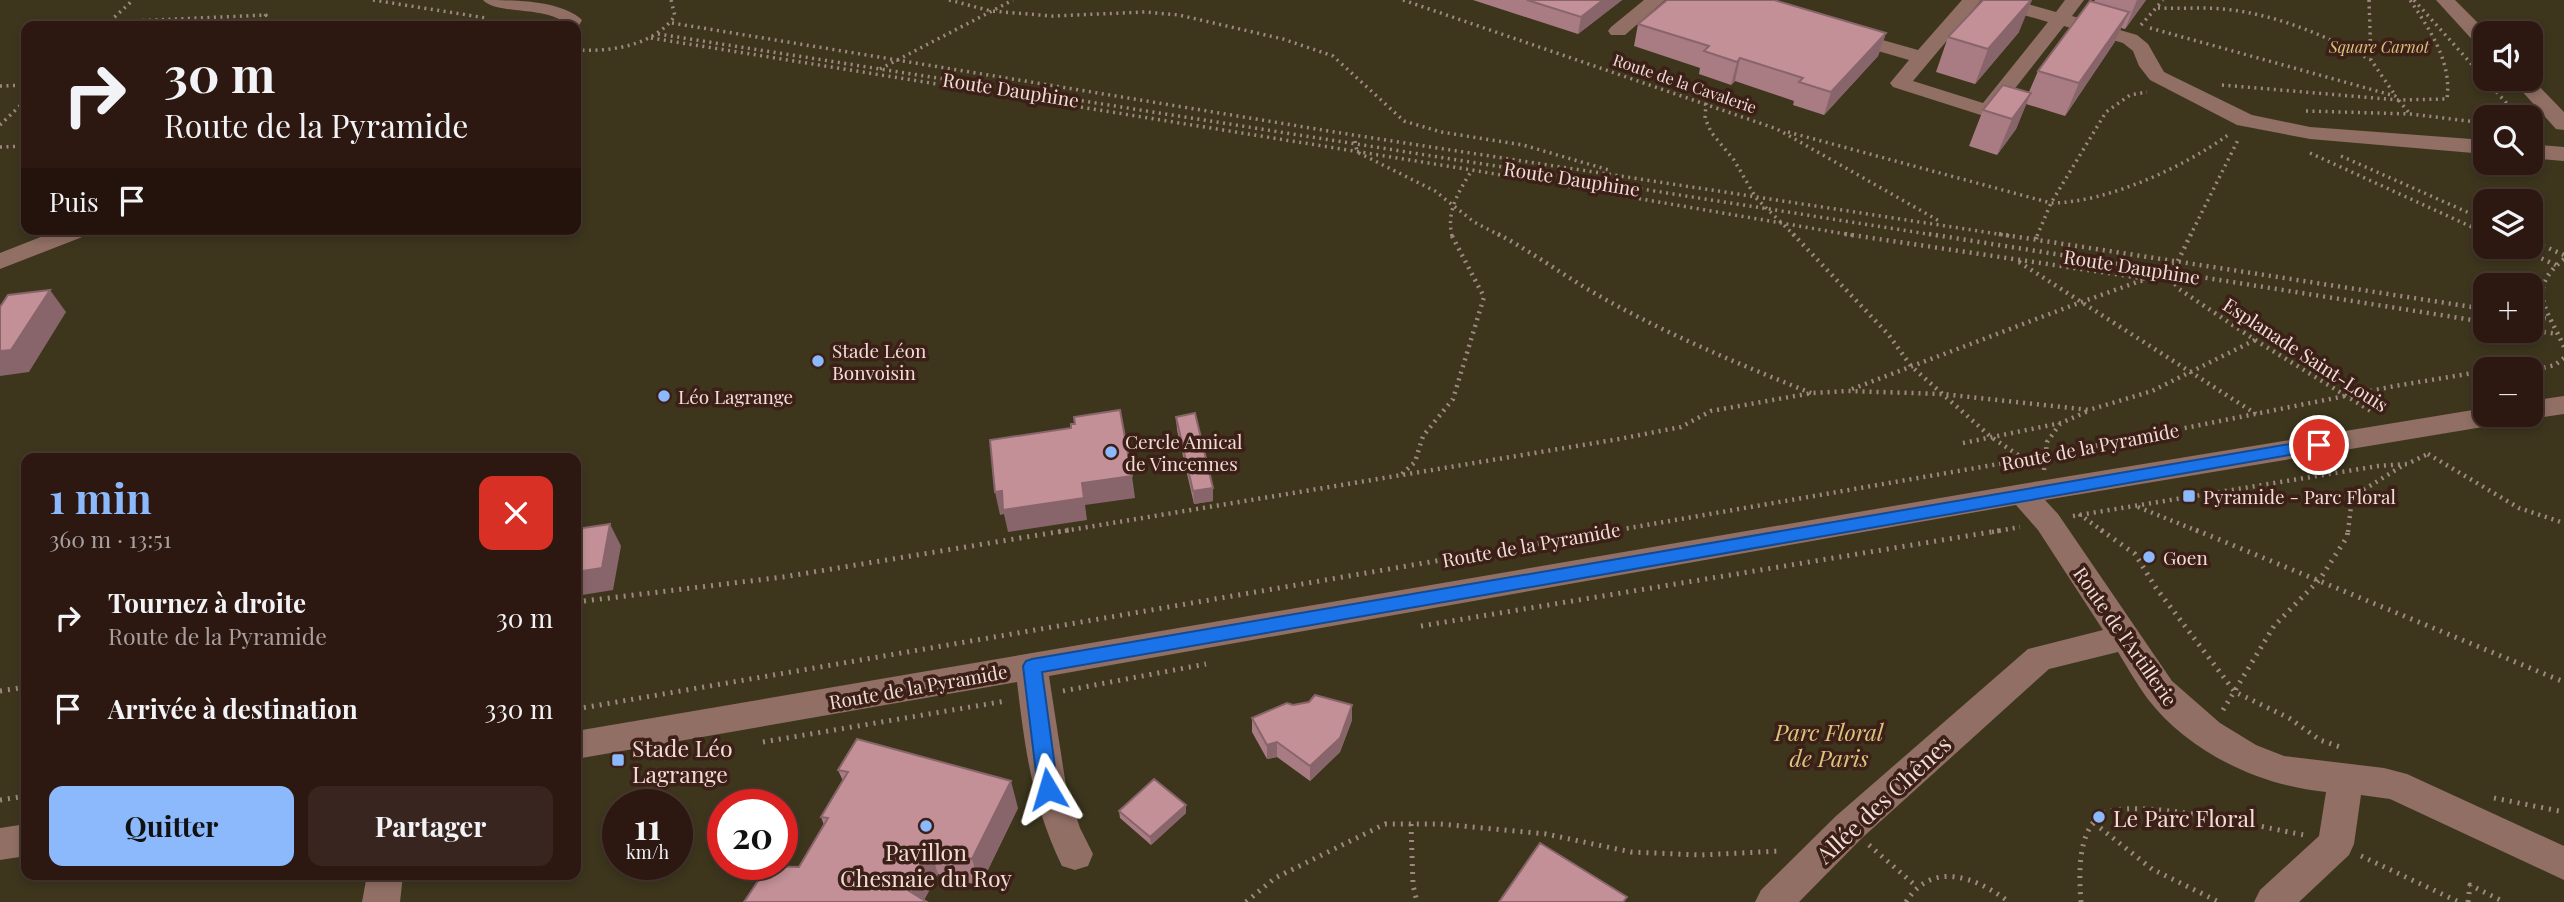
<!DOCTYPE html>
<html lang="fr">
<head>
<meta charset="utf-8">
<style>
	body { margin:0; font-family:"Playfair Display",serif; background:#39251f; color:#f1f3f6; height:100vh; display:flex; flex-direction:column; font-size:26px; white-space:nowrap }
	* { box-sizing:border-box; margin:0 }
	p { font-size:23px; color:#a7a09f }
	.icon { flex:none; width:38px; height:38px; fill:none; stroke:currentColor; stroke-width:2; stroke-linecap:round; stroke-linejoin:round }
	.map { position:relative; flex:1; overflow:hidden }
	.details { position:absolute; left:21px; top:453px; width:560px; height:427px; display:flex; flex-direction:column; background:#2d1811; border-radius:14px; box-shadow:0 4px 10px #0003,0 0 0 2px #483731 }
	.details>* { flex:none }
	.top-card { position:absolute; left:21px; top:21px; width:560px; height:214px; border-radius:14px; box-shadow:0 4px 10px #0003,0 0 0 2px #483731; background:#2d1811; color:#f1f3f6; overflow:hidden }
	.controls { position:absolute; left:2473px; top:21px; display:grid; gap:14px }
	.controls a { display:grid; place-items:center; width:70px; height:70px; border-radius:14px; background:#2d1811; box-shadow:0 4px 10px #0003,0 0 0 2px #483731; font-size:35px }
	.speed { position:absolute; left:602px; top:789px; display:flex; gap:14px; font-size:35px; font-weight:700; text-align:center }
	.speed>* { display:grid; place-content:center; width:91px; height:91px; border-radius:50%; background:#2d1811; box-shadow:0 4px 10px #0003,0 0 0 2px #483731; line-height:1 }
	.speed small { font-size:18px; font-weight:400 }
	.speed .limit { border:10px solid #d22; background:#fff; color:#111 }
	.pin { position:absolute; display:grid; place-items:center; width:60px; height:60px; color:#fff; margin:-30px; border:4px solid #fff; border-radius:50%; box-shadow:0 2px 7px #0007 }
	.me { position:absolute; width:77px; margin:-38px; rotate:353deg; stroke-linejoin:round; filter:drop-shadow(0 0 5px #0008) }
	.turn { display:flex; align-items:center; gap:24px; height:147px; padding:0 28px; font-size:32px }
	.turn .icon { width:91px; height:91px; stroke-width:2.5 }
	.turn b { display:block; font-size:49px; line-height:60px }
	.then { display:flex; align-items:center; height:66px; padding:0 28px; background:#0003; gap:14px; font-size:26px }
	.round { display:grid; place-items:center; flex:none; width:74px; height:74px; border-radius:14px; background:#39251f }
	.head { display:flex; align-items:center; justify-content:space-between; height:119px; padding:0 28px }
	h1 { font-size:42px; font-weight:700; line-height:52px; color:#8cb9fc }
	.cta { display:flex; gap:14px; margin-top:auto; padding:14px 28px }
	.cta a { flex:1; height:80px; border-radius:14px; background:#8cb9fc; color:#111; font-size:28px; font-weight:700; line-height:80px; text-align:center }
	.cta a+a { background:#39251f; color:#f1f3f6 }
	ul { padding:0; list-style:none }
	li { display:flex; align-items:center; gap:21px; height:91px; padding:0 28px }
	li div { flex:1 }
	li b { display:block; font-size:26px }
	li em { font-style:normal }
	.map>svg:first-child { display:block }
</style>
</head>
<body>
<div class="map">
<svg width="2564" height="902" viewBox="0 0 2564 902">
	<rect width="100%" height="100%" fill="#3c2017"/>
	<path fill="#3d361d" fill-rule="evenodd" d="M0,0H2564V902H0ZM26,26H576V229H26ZM2485,33H2530V79H2485ZM2485,117H2530V163H2485ZM2485,201H2530V247H2485ZM2485,285H2530V331H2485ZM2485,369H2530V415H2485ZM26,458H576V875H26ZM618,805H677V864H618ZM723,805H782V864H723Z"/>
	<g fill="none" stroke-linecap="round" stroke-linejoin="round">
		<path stroke="#9f8880" stroke-width="3.5" stroke-dasharray="2 4.5" stroke-linecap="butt" d="M373,0L486,18
			M949,0L991,11L1052,16L1145,12L1179,15L1283,39L1333,56L1404,121L1441,132L1523,145L1609,170
			M1403,0L1777,129L1941,222
			M2369,0L2371,60L2395,95
			M2414,0L2519,117
			M2158,8C2180,9 2202,7 2223,9C2276,14 2324,35 2371,60
			M110,22L266,15L256,26
			M672,23L1353,135L2011,236
			M2141,25L2163,0
			M105,26L133,0
			M2150,28L2395,96L2410,114
			M658,34L1940,236
			M651,38L1472,170L1857,236
			M576,50C611,52 653,46 675,16L671,0
			M880,69L1013,0
			M2222,85L2398,100L2447,99C2452,62 2430,30 2410,0
			M0,86L26,85
			M1706,103L1705,118L1711,132L1734,160L1756,198L1795,236
			M2306,111L2410,114L2485,123
			M0,125L26,100
			M1788,132L2051,203C2106,203 2184,167 2228,135
			M1355,141L1357,152L1435,191L1474,222L1501,236
			M0,147L26,146
			M2310,153L2485,233
			M2341,156L2485,220
			M104,235L118,229
			M1452,236C1446,211 1459,191 1472,170
			M2037,236L2051,203L2106,112L2130,95L2147,92
			M2190,236L2239,138"/>
		<path stroke="#9f8880" stroke-width="4.5" stroke-dasharray="2 5" stroke-linecap="butt" d="M1498,234C1528,250 1555,269 1584,287C1656,330 1734,362 1811,393
			M1793,234L1888,334L1911,366L1991,437L2038,468
			M1845,234L2155,280
			M1929,234L2485,322
			M1999,234L2485,309
			M2191,234L2177,263L2165,271L2179,289L2255,340L2374,413
			M2036,239L2038,234
			M2530,240L2564,255
			M2516,247L2556,265
			M2564,259C2525,290 2548,310 2564,347
			M2019,262L2256,414
			M2530,316L2548,319
			M2530,330L2557,334
			M2498,369H2515
			M2530,371L2555,365L2564,358
			M2530,375L2547,387
			M1852,389L2068,307L2140,281L2155,280L2164,272
			M1963,443L2061,423L2088,411
			M2428,454L2519,508L2564,523
			M2044,470L2047,442L2060,424
			M1402,474L1415,462L1423,436L1453,399L1484,297L1451,234
			M2138,507L2200,532
			M2079,514L2104,532
			M2073,516L2378,466L2407,464L2428,454
			M1058,532L1619,439L1681,427L1711,411L1812,393L1848,391L1943,394L2089,410L2152,391L2255,340
			M1606,532L2045,456L2395,386L2485,371
			M1992,532L2020,527
			M2348,532L2352,497L2402,466"/>
		<path stroke="#9f8880" stroke-width="5" stroke-dasharray="2 6" stroke-linecap="butt" d="M2101,530L2135,554L2156,588L2235,692L2289,718L2320,740L2343,748
			M2196,530L2564,682
			M576,602L783,577L1069,530
			M1421,626L2003,530
			M0,691L26,687
			M1063,691L1206,664
			M576,709L1616,530
			M2223,710L2274,626L2320,579L2347,537L2348,530
			M763,742L1006,701
			M2494,798L2564,812
			M0,800L26,796
			M2094,823L2152,869L2219,902
			M1411,824L1413,885L1417,902
			M1869,845L1916,886
			M2361,856L2459,902
			M1246,902L1275,878L1385,824H1440L1546,834L1631,852L1700,855L1781,851
			M1906,902C1932,860 1976,877 2009,902
			M2081,902C2079,875 2077,833 2101,815C2128,795 2266,828 2304,835
			M2468,902L2470,885L2504,902"/>
		<path fill="#916f64" fill-rule="evenodd" d="M483,0C512,0 561,0 582,20L576,31V26H562V21C542,7 495,14 483,0Z
			M1644,0H1665L1625,35H1611L1608,31L1611,27Z
			M1962,0H1981L1913,81L1983,103L2048,22L1986,4L1984,0H2014L2056,12L2065,0H2084L2072,16L2137,35L2148,44L2164,72L2252,115L2310,127L2485,140V154L2310,139L2237,125L2150,80L2139,66L2133,51L2123,43L2064,26L1994,115L1987,117L1893,87L1890,83L1909,60L1840,40L1837,36L1847,30L1918,50Z
			M2436,0H2455L2488,33H2485V48L2478,46Z
			M2530,77L2564,112V130L2556,129L2511,79Z
			M2530,144L2564,147V161L2530,158Z
			M61,229H94L90,234L0,269V253Z
			M2564,396V414L2530,419L2519,415H2530V401Z
			M2485,408V415H2515L2511,422L2501,424L2045,500L2058,514L2172,681L2220,723L2256,745L2284,756L2384,768L2407,774L2564,846V880L2390,799L2361,795L2354,844L2349,855L2299,902H2254L2260,890L2319,836L2326,792C2260,786 2188,752 2147,698C2137,684 2127,667 2118,652L2049,669L1862,838L1799,902H1755L1761,890L1836,816L2028,649L2103,630L2038,530L2016,505L1049,676L1066,786L1080,828L1093,854L1088,866L1075,870L1062,866C1032,804 1025,749 1017,682L576,759V731L2022,484Z
			M26,824V856L0,860V828Z
			M367,875H403L400,902H362Z"/>
	</g>
	<path fill="#a87c82" d="M1473,0H1622L1578,34Z
		M2095,0H2146L2125,29L2121,28L2114,43L2065,116L2026,104L2016,129L1997,155L1969,146L1983,110L2029,92L2038,71Z
		M1638,24L1886,33L1878,56L1824,115L1793,105L1794,101L1735,81L1731,85L1699,74L1700,68L1634,46Z
		M2019,32L1975,84L1936,72L1948,37Z
		M1176,417L1213,501L1194,504L1177,430Z
		M1293,705L1352,720L1340,752L1310,781L1277,757L1267,759L1252,732V718Z
		M838,770L1018,808L980,886L938,874L924,900L799,867L824,825L821,817L843,781Z
		M1119,811L1186,813L1151,845L1120,818Z"/>
	<path fill="#88656a" d="M1603,0H1622L1578,34L1581,17Z
		M2031,0H2032L2019,32L1975,84L1988,49Z
		M2137,0H2146L2125,29Z
		M2129,12L2114,43L2065,116L2079,83Z
		M1886,33L1878,56L1824,115L1831,92Z
		M1740,58L1735,81L1731,85L1737,62Z
		M2031,93L2016,129L1997,155L2012,119Z
		M50,290L66,312L29,372L0,376V351Z
		M1132,476L1135,498L1085,505L1087,520L1008,532L1004,514L1000,515L995,492Z
		M1213,488V501L1194,504L1193,491Z
		M610,524L621,546L613,590L576,596V572Z
		M1352,705V720L1340,752L1310,781V766Z
		M1277,742V757L1267,759V745Z
		M1011,781L1018,808L980,886L972,859Z
		M1186,805V813L1151,845L1150,837Z
		M930,847L938,874L923,902L906,889Z"/>
	<path fill="#c39097" stroke="#88656a" stroke-width="2" d="M1527,0H1603L1581,17Z
		M1667,0H1774L1886,33L1831,92L1799,82L1803,78L1740,58L1737,62L1704,51L1709,46L1638,24Z
		M1983,0H2031L1988,49L1948,37Z
		M2090,1L2129,12L2079,83L2038,71Z
		M2003,85L2031,93L2012,119L1983,110Z
		M50,290L11,350L0,351V307L8,295Z
		M1120,410L1132,476L1082,483L1084,498L1003,510L1002,491L995,492L990,440L1071,428V424H1075L1074,417Z
		M1195,413L1213,488L1193,491L1176,417Z
		M610,524L602,568L576,572V529Z
		M1315,695L1352,705L1340,738L1310,766L1277,742L1267,745L1252,718L1287,703L1293,705L1309,702Z
		M857,739L1011,781L972,859L930,847L906,889L927,902H744L768,866L799,867L828,818L821,817L848,772L838,770Z
		M1154,779L1186,805L1150,837L1119,811Z
		M1540,843L1627,897L1623,902H1499Z"/>
	<path fill="#1a73e8" stroke="#114b97" stroke-width="2" d="M2319,439L2324,441L2327,445L2324,449L1042,672L1058,789L1055,795L1048,798L1041,795L1038,789L1023,666L1026,661L1032,659Z"/>
	<g fill="#8cb9fc" stroke="#3c2017" stroke-width="2.5">
		<circle cx="818" cy="361" r="7"/>
		<circle cx="664" cy="396" r="7"/>
		<circle cx="1111" cy="452" r="7"/>
		<rect x="2182" y="489" width="14" height="14" rx="3.5"/>
		<circle cx="2149" cy="557" r="7"/>
		<rect x="611" y="753" width="14" height="14" rx="3.5"/>
		<circle cx="2099" cy="817" r="7"/>
		<circle cx="926" cy="826" r="7"/>
	</g>
	<g text-anchor="middle" dominant-baseline="central" stroke-width="7" stroke-linejoin="round" paint-order="stroke">
		<g font-size="16" font-style="italic" fill="#dac57e" stroke="#3c2017">
			<text x="2379" y="46">Square Carnot</text>
		</g>
		<g font-size="16" fill="#f1ddd7" stroke="#3c2017">
			<text transform="translate(1685 83) rotate(19)">Route de la Cavalerie</text>
		</g>
		<g font-size="19" fill="#f1ddd7" stroke="#3c2017">
			<text transform="translate(1011 89) rotate(9)">Route Dauphine</text>
			<text transform="translate(1572 178) rotate(9)">Route Dauphine</text>
			<text transform="translate(2132 266) rotate(9)">Route Dauphine</text>
			<text transform="translate(2306 354) rotate(33)">Esplanade Saint-Louis</text>
			<text transform="translate(2090 446) rotate(-11)">Route de la Pyramide</text>
			<text transform="translate(1531 544) rotate(-10)">Route de la Pyramide</text>
			<text transform="translate(2126 636) rotate(55)">Route de l'Artillerie</text>
			<text transform="translate(918 686) rotate(-10)">Route de la Pyramide</text>
		</g>
		<g font-size="19" fill="#f1ddd7" stroke="#3c2017" text-anchor="start">
			<text x="832" y="350">Stade Léon<tspan x="832" dy="22">Bonvoisin</tspan></text>
			<text x="678" y="396">Léo Lagrange</text>
			<text x="1125" y="441">Cercle Amical<tspan x="1125" dy="22">de Vincennes</tspan></text>
			<text x="2203" y="496">Pyramide - Parc Floral</text>
			<text x="2163" y="557">Goen</text>
		</g>
		<g font-size="23" font-style="italic" fill="#dac57e" stroke="#3c2017">
			<text x="1829" y="731">Parc Floral<tspan x="1829" dy="26">de Paris</tspan></text>
		</g>
		<g font-size="23" fill="#f1ddd7" stroke="#3c2017" text-anchor="start">
			<text x="632" y="747">Stade Léo<tspan x="632" dy="26">Lagrange</tspan></text>
			<text x="2113" y="817">Le Parc Floral</text>
			<text x="926" y="851" text-anchor="middle">Pavillon<tspan x="926" dy="26">Chesnaie du Roy</tspan></text>
		</g>
		<g font-size="23" fill="#f1ddd7" stroke="#3c2017">
			<text transform="translate(1883 799) rotate(-43)">Allée des Chênes</text>
		</g>
	</g>
</svg>
<div class="controls">
<a><svg class="icon" aria-label="sound" viewBox="0 0 24 24"><path d="M4 9h4l5-4v14l-5-4H4zM17 9q2 3 0 6"/></svg></a>
<a><svg class="icon" aria-label="search" viewBox="0 0 24 24"><circle cx="10" cy="10" r="6"/><path d="M15 15l6 6"/></svg></a>
<a><svg class="icon" aria-label="layers" viewBox="0 0 24 24"><path d="M12 4l9 5-9 5-9-5zM3 14l9 5 9-5"/></svg></a>
<a>+</a>
<a>−</a>
</div>
<div class="speed"><div>11<small>km/h</small></div><div class="limit">20</div></div>
<div class="pin" style="left:2319px;top:445px;background:#d93025"><svg class="icon" aria-label="arrive" viewBox="0 0 24 24"><path d="M6 21V4h12l-3 4 3 4H6"/></svg></div>
<svg class="me" style="left:1048px;top:789px" viewBox="-20 -20 40 40"><path d="M0-17L14 15 0 8-14 15z" fill="#1a73e8" stroke="#fff" stroke-width="4"/></svg>
<div class="top-card">
<div class="turn"><svg class="icon" aria-label="right" viewBox="0 0 24 24"><path d="M7 20v-9h11M14 6l5 5-5 5"/></svg><div><b>30 m</b>Route de la Pyramide</div></div>
<div class="then">Puis<svg class="icon" aria-label="arrive" viewBox="0 0 24 24"><path d="M6 21V4h12l-3 4 3 4H6"/></svg></div>
</div>
<section class="details">
<div class="head"><div><h1>1 min</h1><p>360 m · 13:51</p></div><a class="round" style="background:#d93025;color:#fff"><svg class="icon" aria-label="close" viewBox="0 0 24 24"><path d="M6 6l12 12M18 6L6 18"/></svg></a></div>
<ul>
<li><svg class="icon" aria-label="right" viewBox="0 0 24 24"><path d="M7 20v-9h11M14 6l5 5-5 5"/></svg><div><b>Tournez à droite</b><p>Route de la Pyramide</p></div><em>30 m</em></li>
<li><svg class="icon" aria-label="arrive" viewBox="0 0 24 24"><path d="M6 21V4h12l-3 4 3 4H6"/></svg><div><b>Arrivée à destination</b></div><em>330 m</em></li>
</ul>
<div class="cta"><a>Quitter</a><a>Partager</a></div>
</section>
</div>
</body>
</html>
